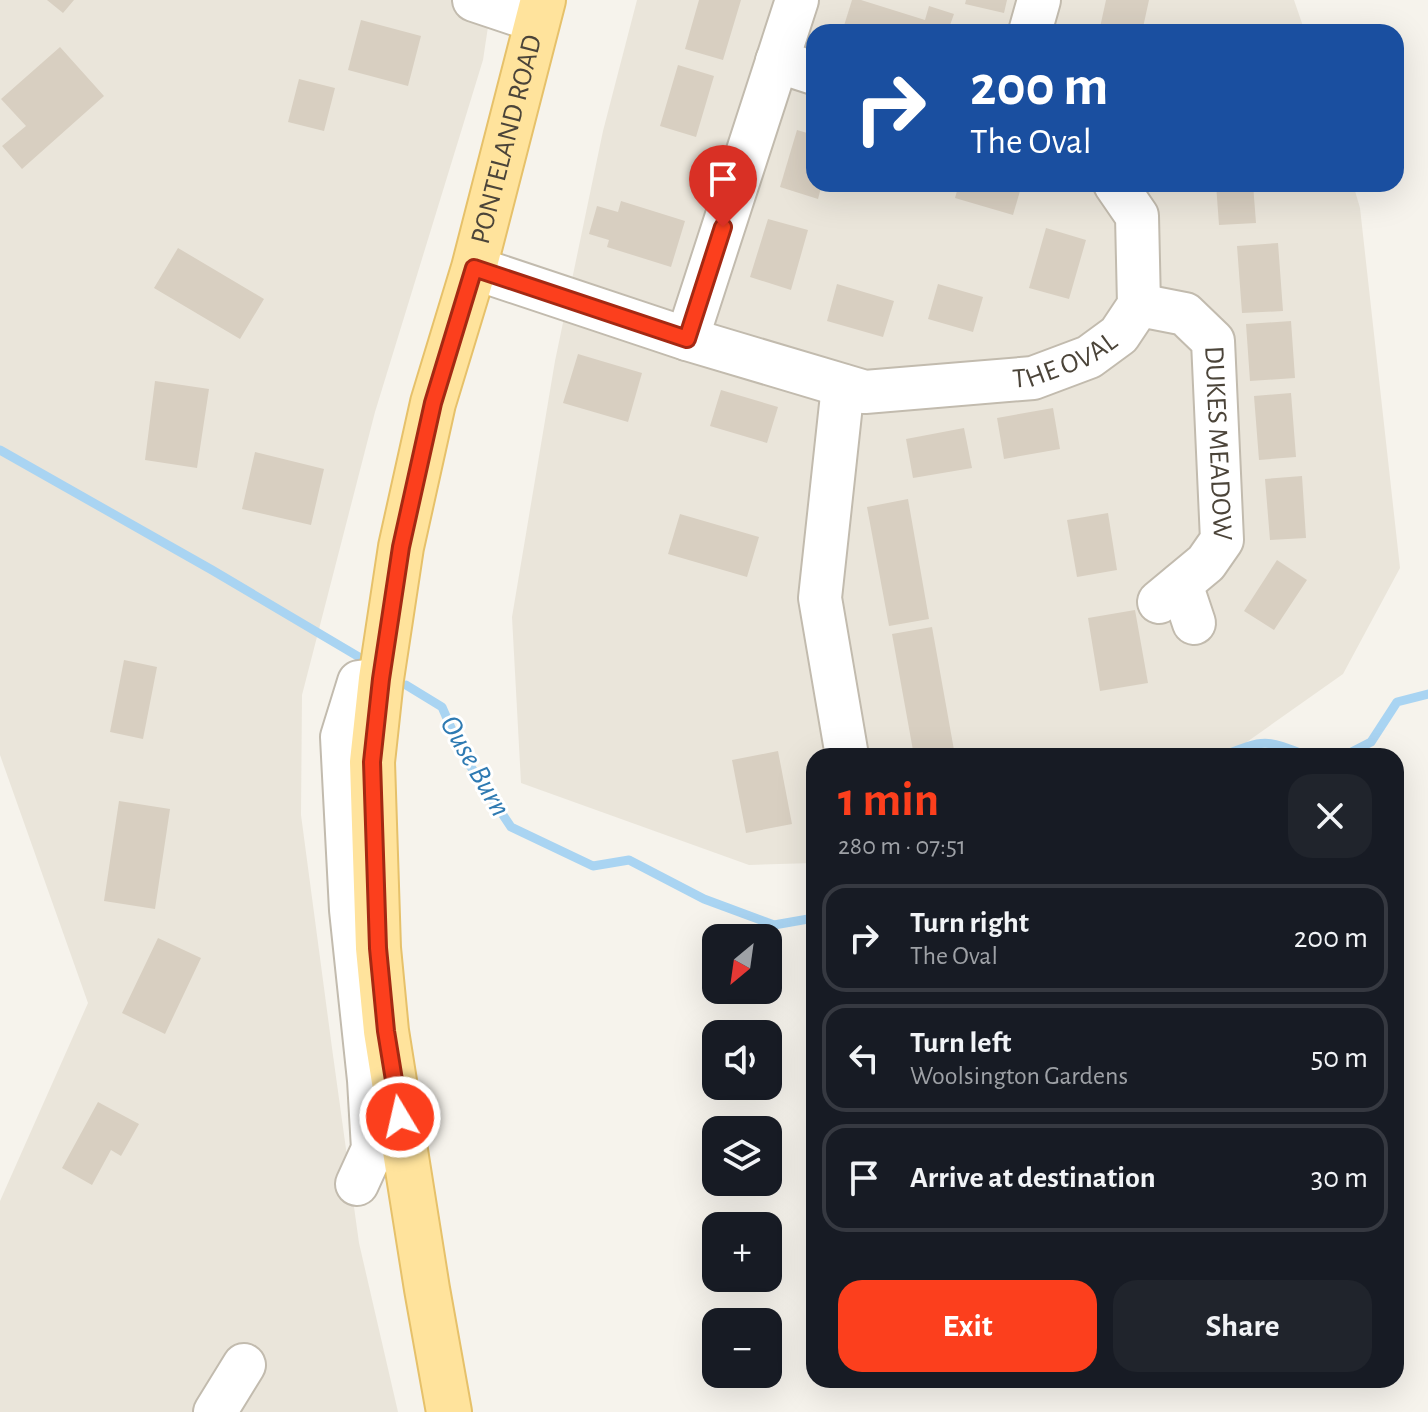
<!DOCTYPE html>
<html lang="en">
<head>
<meta charset="utf-8">
<style>
	body { margin:0; font-family:"Alegreya Sans",sans-serif; background:#20242c; color:#f1f3f6; height:100vh; display:flex; flex-direction:column; font-size:30px; white-space:nowrap }
	* { box-sizing:border-box; margin:0 }
	p { font-size:26px; color:#9ea1a6 }
	.icon { flex:none; width:44px; height:44px; fill:none; stroke:currentColor; stroke-width:2; stroke-linecap:round; stroke-linejoin:round }
	.map { position:relative; flex:1; overflow:hidden }
	.sheet { position:absolute; left:806px; top:748px; width:598px; height:640px; display:flex; flex-direction:column; background:#171b24; border-radius:24px; box-shadow:0 8px 32px #0002 }
	.sheet>* { flex:none }
	.hud { position:absolute; left:806px; top:24px; width:598px; height:168px; border-radius:24px; box-shadow:0 8px 32px #0002; background:#1a4fa0; color:#fff; overflow:hidden }
	.needle { width:52px; rotate:209deg }
	.buttons { position:absolute; left:702px; top:924px; display:grid; gap:16px }
	.buttons a { display:grid; place-items:center; width:80px; height:80px; border-radius:16px; background:#171b24; box-shadow:0 8px 32px #0002; font-size:40px }
	.pin { position:absolute; display:grid; place-items:center; width:68px; height:68px; color:#fff; margin:-82px -34px; border-radius:50% 50% 50% 0; rotate:-45deg; box-shadow:0 0 8px #0007 }
	.pin .icon { rotate:45deg }
	.me { position:absolute; width:88px; margin:-44px; rotate:351deg; stroke-linejoin:round; filter:drop-shadow(0 0 6px #0008) }
	.turn { display:flex; align-items:center; gap:28px; height:168px; padding:0 32px; font-size:36px }
	.turn .icon { width:104px; height:104px; stroke-width:2.5 }
	.turn b { display:block; font-size:56px; line-height:68px }
	.round { display:grid; place-items:center; flex:none; width:84px; height:84px; border-radius:24px; background:#20242c }
	.headline { display:flex; align-items:center; justify-content:space-between; height:136px; padding:0 32px }
	h1 { font-size:48px; font-weight:700; line-height:60px; color:#fc3f1d }
	.cta { display:flex; gap:16px; margin-top:auto; padding:16px 32px }
	.cta a { flex:1; height:92px; border-radius:24px; background:#fc3f1d; color:#fff; font-size:32px; font-weight:700; line-height:92px; text-align:center }
	.cta a+a { background:#20242c; color:#f1f3f6 }
	ul { padding:0; list-style:none }
	li { display:flex; align-items:center; gap:24px; height:108px; margin:0 16px 12px; padding:0 16px; border:4px solid #363941; border-radius:24px }
	li div { flex:1 }
	li b { display:block; font-size:30px }
	li em { font-style:normal }
	.map>svg:first-child { display:block }
</style>
</head>
<body>
<div class="map">
<svg width="1428" height="1412" viewBox="0 0 1428 1412">
	<rect width="100%" height="100%" fill="#f6f3ec"/>
	<path fill="#eae5da" d="M0,0H492L483,60L375,412L302,695L301,815L332,1048L359,1243L398,1412H0V1201L88,1003L0,755Z
		M637,0H1294L1305,32H814V184H1353L1360,208L1400,568L1343,674L1227,756H814V863L749,865L521,783L512,617L555,361L603,131Z"/>
	<g fill="none" stroke-linecap="round" stroke-linejoin="round">
		<path stroke="#a9d4f2" stroke-width="9" d="M0,450L212,570L359,657
			M406,685L442,707L463,755L511,827L593,866L629,860L704,899L774,925L814,918
			M1222,756C1265,739 1265,739 1308,756
			M1344,756L1371,742L1397,702L1428,694"/>
	</g>
	<path fill="#d8cfc1" d="M47,0H74L63,13Z
		M699,0H741L723,60L685,49Z
		M852,0H861L925,20L929,6L954,14L949,28L960,32H842Z
		M966,0H1007L1004,13L965,4Z
		M1106,0H1149L1142,32H1099Z
		M361,20L421,36L408,86L348,70Z
		M60,47L104,96L22,169L2,146L26,126L1,99Z
		M678,65L714,76L696,137L660,126Z
		M299,79L335,88L324,131L288,122Z
		M797,130L814,135V184H822L818,199L780,187Z
		M959,184H1022L1013,215L955,198Z
		M1216,184H1253L1256,223L1219,225Z
		M621,201L685,221L671,267L607,247L609,240L589,234L597,206L618,212Z
		M768,219L808,230L791,290L750,277Z
		M1046,228L1086,240L1069,299L1029,288Z
		M1278,243L1283,311L1242,313L1237,246Z
		M178,248L264,299L240,339L154,288Z
		M837,284L894,301L883,337L827,321Z
		M938,284L983,297L973,332L928,319Z
		M1291,321L1295,378L1250,381L1246,324Z
		M578,354L642,373L628,422L563,403Z
		M155,381L209,389L197,468L145,460Z
		M721,390L778,407L767,443L710,426Z
		M1291,393L1296,457L1259,460L1254,396Z
		M1053,408L1060,449L1004,459L997,418Z
		M964,428L972,468L913,478L906,439Z
		M255,452L324,469L311,525L242,509Z
		M1302,476L1306,538L1270,540L1265,479Z
		M908,499L929,619L889,626L867,507Z
		M1108,513L1117,570L1077,577L1067,520Z
		M680,514L759,537L747,577L668,554Z
		M1277,560L1307,580L1274,630L1244,611Z
		M1135,610L1148,683L1100,691L1088,618Z
		M932,627L954,750L914,756L892,634Z
		M124,660L157,667L143,739L110,732Z
		M778,751L792,824L746,833L732,760Z
		M119,801L170,809L155,909L104,901Z
		M158,938L201,958L165,1034L122,1013Z
		M98,1102L139,1124L121,1156L111,1150L92,1185L62,1168Z"/>
	<g fill="none" stroke-linecap="round" stroke-linejoin="round">
		<defs>
			<g id="minor">
				<path d="M474,0L537,21"/>
				<path d="M1030,32L1039,0"/>
				<path d="M777,61L814,73"/>
				<path id="s1" d="M474,268L687,339L865,392L1033,378L1089,357L1119,335L1139,305L1137,216L1115,184"/>
				<path id="s2" d="M1139,305L1185,314L1213,341L1222,540L1206,563L1159,602"/>
				<path d="M687,339L797,0"/>
				<path d="M843,386L820,598L847,756"/>
				<path d="M1181,584L1194,623"/>
				<path d="M357,1184L373,1149L369,1080L351,910L342,737L359,682L381,679"/>
				<path d="M215,1412L244,1365"/>
			</g>
			<g id="major">
				<path id="s3" d="M449,1412L427,1289L386,1031L378,948L372,762L381,679L401,547L433,403L474,268L543,0"/>
			</g>
		</defs>
		<use href="#minor" stroke="#c2bbae" stroke-width="46"/>
		<use href="#major" stroke="#e6c16a" stroke-width="48"/>
		<use href="#minor" stroke="#fff" stroke-width="42"/>
		<use href="#major" stroke="#ffe39c" stroke-width="44"/>
	</g>
	<g fill="none" stroke-linecap="round" stroke-linejoin="round">
		<defs>
			<path id="route" d="M400,1117L386,1031L378,948L372,762L381,679L401,547L433,403L474,268L687,339L723,227"/>
		</defs>
		<use href="#route" stroke="#a42913" stroke-width="20"/>
		<use href="#route" stroke="#fc3f1d" stroke-width="14"/>
	</g>
	<g text-anchor="middle" dominant-baseline="central" stroke-width="6" stroke-linejoin="round" paint-order="stroke">
		<g font-size="28" fill="#4b4439" stroke="#fff">
			<text stroke="none"><textPath href="#s3" startOffset="1294">PONTELAND ROAD</textPath></text>
			<text stroke="none"><textPath href="#s1" startOffset="614">THE OVAL</textPath></text>
			<text stroke="none"><textPath href="#s2" startOffset="188">DUKES MEADOW</textPath></text>
		</g>
		<g font-size="30" font-style="italic" fill="#2e7ab2" stroke="#fff">
			<text transform="translate(475 766) rotate(60)">Ouse Burn</text>
		</g>
	</g>
</svg>
<div class="buttons">
<a><svg class="needle" viewBox="-14 -14 28 28"><path d="M0-13l5 13h-10z" fill="#e53935"/><path d="M0 13l5-13h-10z" fill="#9ea1a6"/></svg></a>
<a><svg class="icon" aria-label="sound" viewBox="0 0 24 24"><path d="M4 9h4l5-4v14l-5-4H4zM17 9q2 3 0 6"/></svg></a>
<a><svg class="icon" aria-label="layers" viewBox="0 0 24 24"><path d="M12 4l9 5-9 5-9-5zM3 14l9 5 9-5"/></svg></a>
<a>+</a>
<a>−</a>
</div>
<div class="pin" style="left:723px;top:227px;background:#d93025"><svg class="icon" aria-label="arrive" viewBox="0 0 24 24"><path d="M6 21V4h12l-3 4 3 4H6"/></svg></div>
<svg class="me" style="left:400px;top:1117px" viewBox="-20 -20 40 40"><circle r="17" fill="#fc3f1d" stroke="#fff" stroke-width="3"/><path d="M0-11L8 9 0 5-8 9z" fill="#fff"/></svg>
<div class="hud">
<div class="turn"><svg class="icon" aria-label="right" viewBox="0 0 24 24"><path d="M7 20v-9h11M14 6l5 5-5 5"/></svg><div><b>200 m</b>The Oval</div></div>
</div>
<section class="sheet">
<div class="headline"><div><h1>1 min</h1><p>280 m · 07:51</p></div><a class="round"><svg class="icon" aria-label="close" viewBox="0 0 24 24"><path d="M6 6l12 12M18 6L6 18"/></svg></a></div>
<ul>
<li><svg class="icon" aria-label="right" viewBox="0 0 24 24"><path d="M7 20v-9h11M14 6l5 5-5 5"/></svg><div><b>Turn right</b><p>The Oval</p></div><em>200 m</em></li>
<li><svg class="icon" aria-label="left" viewBox="0 0 24 24"><path d="M17 20v-9H6M10 6l-5 5 5 5"/></svg><div><b>Turn left</b><p>Woolsington Gardens</p></div><em>50 m</em></li>
<li><svg class="icon" aria-label="arrive" viewBox="0 0 24 24"><path d="M6 21V4h12l-3 4 3 4H6"/></svg><div><b>Arrive at destination</b></div><em>30 m</em></li>
</ul>
<div class="cta"><a>Exit</a><a>Share</a></div>
</section>
</div>
</body>
</html>
